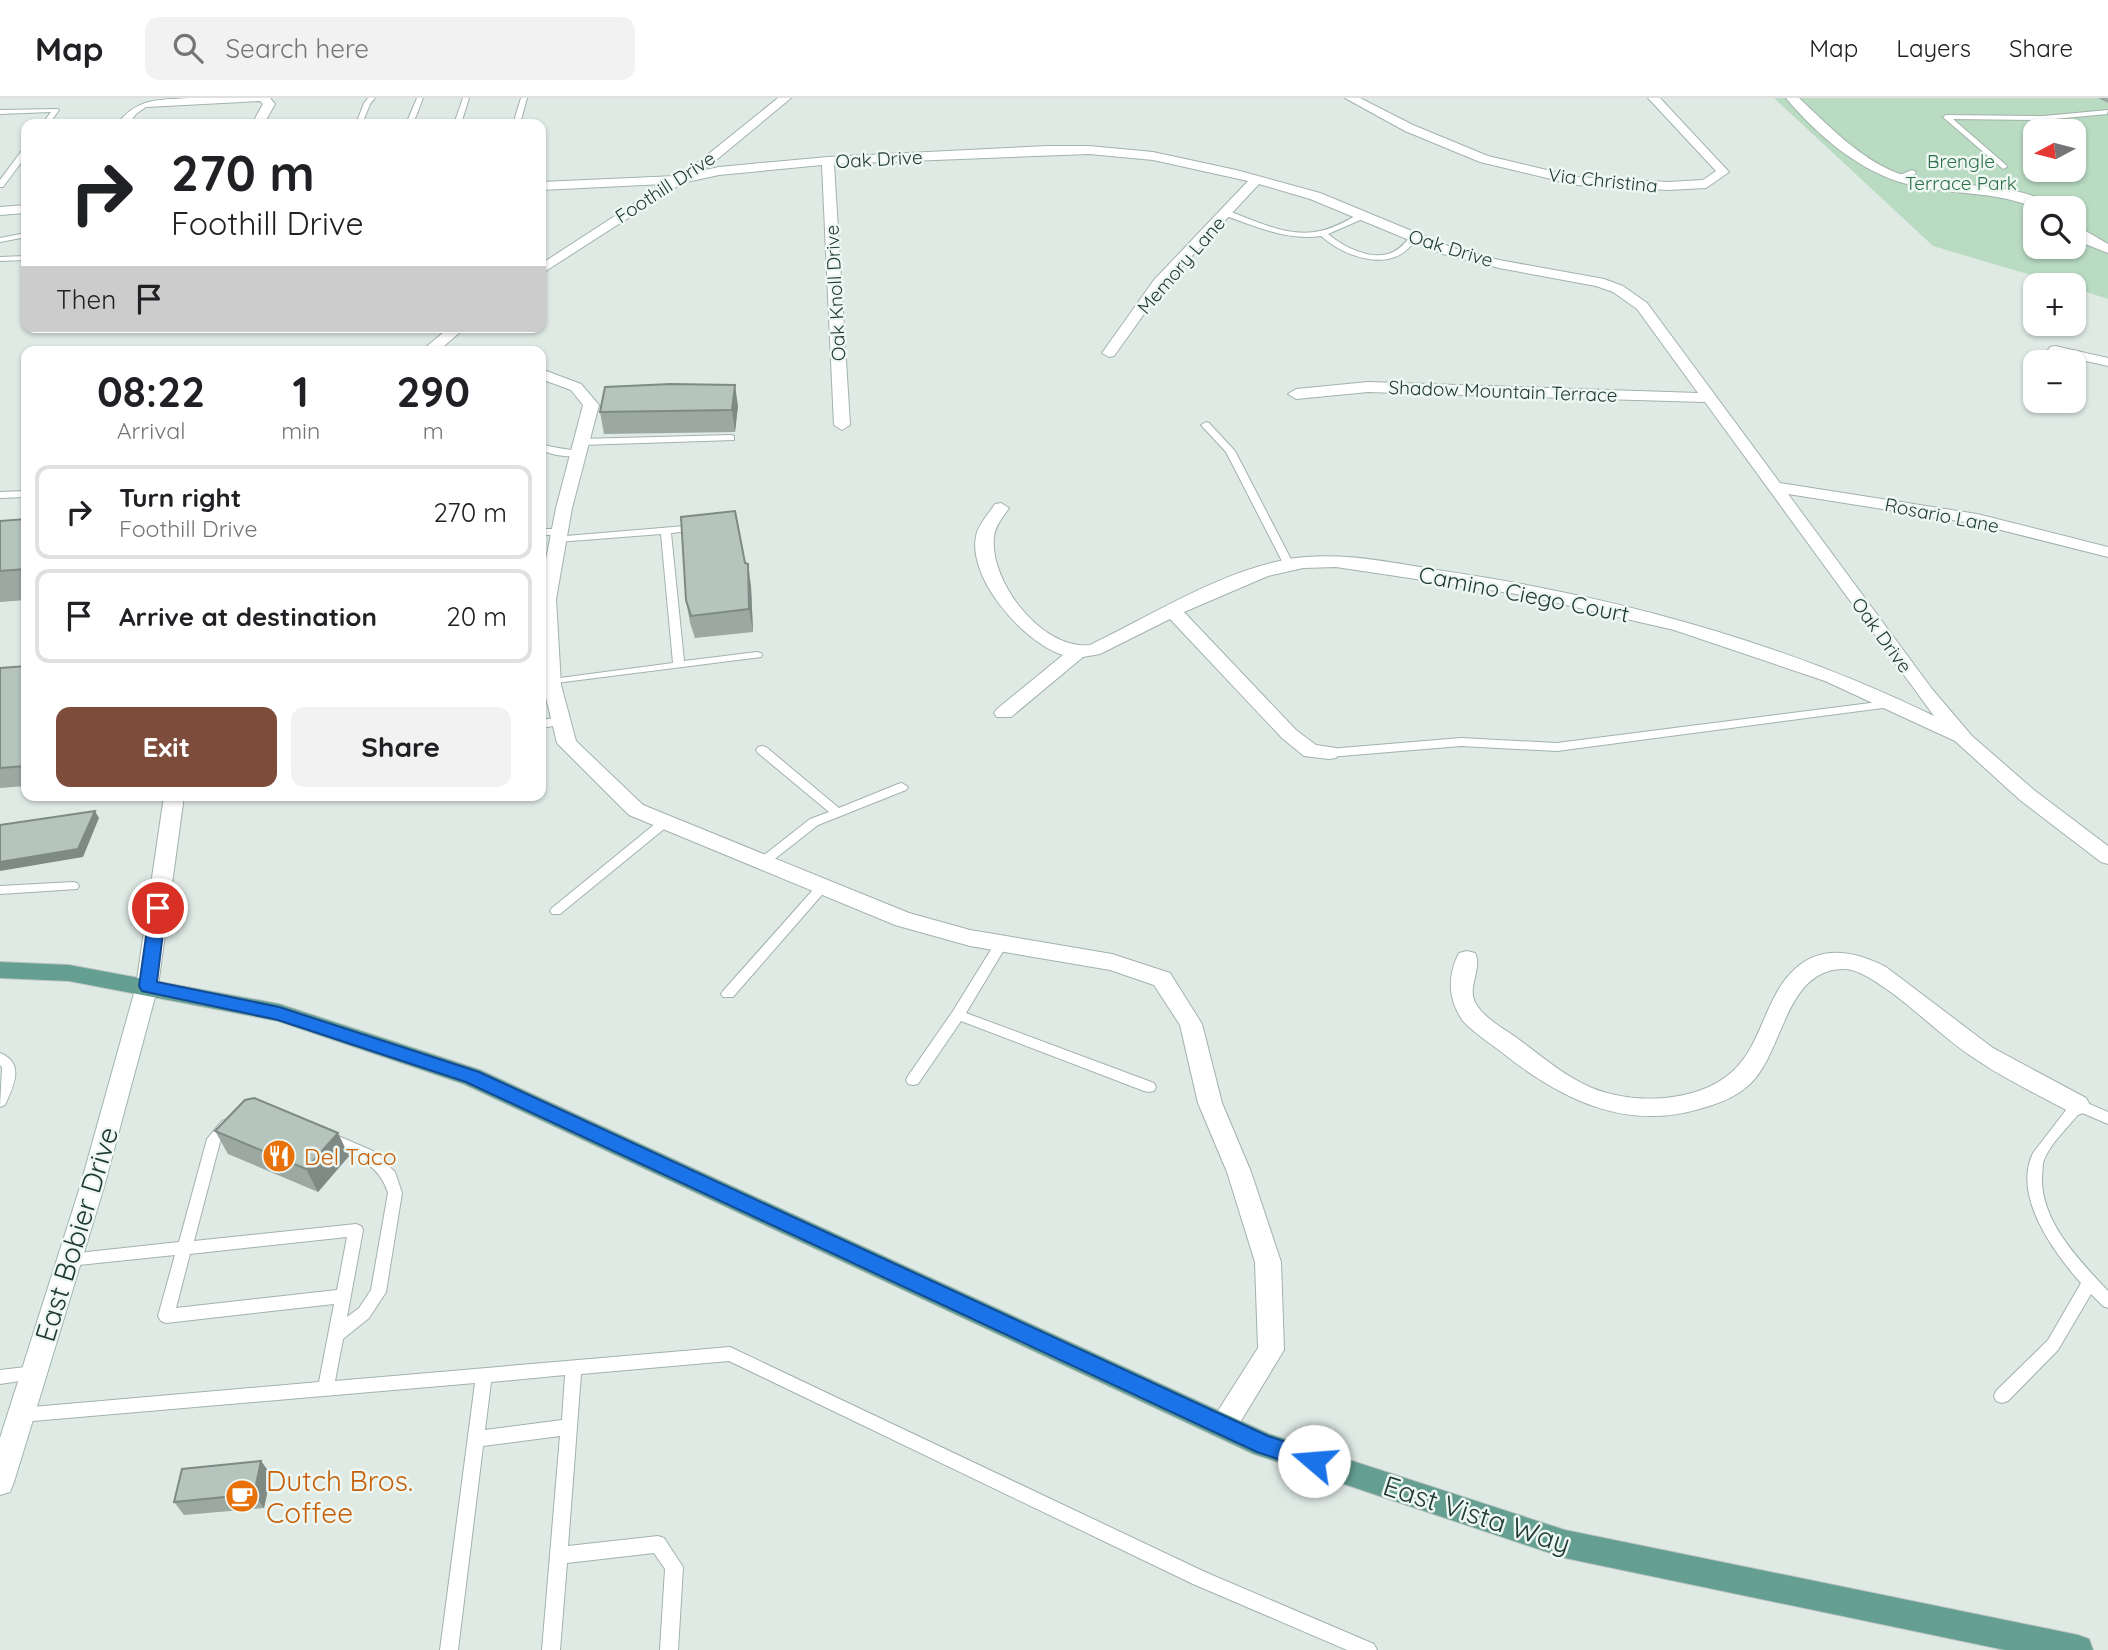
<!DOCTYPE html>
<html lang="en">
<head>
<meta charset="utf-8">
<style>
	body { margin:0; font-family:Quicksand,sans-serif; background:#f2f2f2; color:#202124; height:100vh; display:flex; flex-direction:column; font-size:26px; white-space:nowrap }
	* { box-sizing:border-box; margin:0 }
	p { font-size:23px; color:#757577 }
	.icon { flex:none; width:38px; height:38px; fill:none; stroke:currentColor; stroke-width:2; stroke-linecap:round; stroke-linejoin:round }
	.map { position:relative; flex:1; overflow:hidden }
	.details { position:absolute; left:21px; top:248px; width:525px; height:455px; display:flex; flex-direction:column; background:#fff; border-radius:14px; box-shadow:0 2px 5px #0004 }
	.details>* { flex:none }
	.banner { position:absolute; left:21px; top:21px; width:525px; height:214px; border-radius:14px; box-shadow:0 2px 5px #0004; background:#fff; color:#202124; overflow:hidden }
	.needle { width:46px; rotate:263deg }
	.fabs { position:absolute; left:2023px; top:21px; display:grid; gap:14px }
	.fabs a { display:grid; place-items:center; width:63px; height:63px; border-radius:14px; background:#fff; box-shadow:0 2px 5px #0004; font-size:35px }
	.pin { position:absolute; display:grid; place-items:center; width:60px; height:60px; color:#fff; margin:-30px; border:4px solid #fff; border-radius:50%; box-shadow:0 2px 7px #0007 }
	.me { position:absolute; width:77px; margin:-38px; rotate:288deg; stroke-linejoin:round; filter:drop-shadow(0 0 5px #0008) }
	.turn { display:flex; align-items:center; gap:24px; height:147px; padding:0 35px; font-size:32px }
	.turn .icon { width:91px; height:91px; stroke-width:2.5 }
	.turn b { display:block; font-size:49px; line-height:60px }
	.then { display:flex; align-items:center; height:66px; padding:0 35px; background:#0003; gap:14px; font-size:26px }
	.eta { display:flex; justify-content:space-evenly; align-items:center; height:119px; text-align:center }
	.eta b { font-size:42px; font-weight:700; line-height:49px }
	.action { display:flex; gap:14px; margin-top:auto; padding:14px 35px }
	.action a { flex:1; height:80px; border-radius:14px; background:#7e4c3b; color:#fff; font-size:28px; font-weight:700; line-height:80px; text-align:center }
	.action a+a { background:#f2f2f2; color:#202124 }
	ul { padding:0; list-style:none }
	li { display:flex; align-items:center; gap:21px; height:94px; margin:0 14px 10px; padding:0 21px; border:4px solid #e0e0e0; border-radius:14px }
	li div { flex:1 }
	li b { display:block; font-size:26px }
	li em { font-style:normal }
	header { display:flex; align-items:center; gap:42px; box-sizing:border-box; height:98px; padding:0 35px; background:#fff; border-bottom:2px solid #e0e0e0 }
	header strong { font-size:33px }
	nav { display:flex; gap:38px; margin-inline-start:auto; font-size:24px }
	.search { width:490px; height:63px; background:#f2f2f2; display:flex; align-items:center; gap:18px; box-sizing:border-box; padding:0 24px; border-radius:14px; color:#757577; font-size:26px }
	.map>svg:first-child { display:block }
</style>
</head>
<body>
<header>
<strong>Map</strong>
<div class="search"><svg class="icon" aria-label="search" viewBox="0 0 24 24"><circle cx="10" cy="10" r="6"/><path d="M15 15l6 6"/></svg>Search here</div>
<nav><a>Map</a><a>Layers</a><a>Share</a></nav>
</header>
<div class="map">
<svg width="2108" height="1552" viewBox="0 0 2108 1552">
	<rect width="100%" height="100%" fill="#dfeae5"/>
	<path fill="#b8dbc2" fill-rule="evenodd" d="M1774,0H2108V201L2074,190V187H2064L1933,148ZM2035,33H2074V72H2035ZM2035,110H2074V149H2035Z"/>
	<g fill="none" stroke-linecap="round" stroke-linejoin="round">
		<defs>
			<path id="service" d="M368,0H375L370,6L362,26H356L364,5Z
				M417,0H423L413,26H406Z
				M463,0H469L461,26H454Z
				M521,0H527L520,26H513Z
				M58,11L59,12L49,26H42L51,14L0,16V12Z
				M2108,12L2107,16L2044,22L1953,21L2006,67L2007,69L2003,71L1943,19L1946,17L2044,18Z
				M23,51H26V58L3,89H0V82Z
				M1912,72L1916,74L1915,76L1899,81L1895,79Z
				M1223,113H1229C1258,124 1289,140 1320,133C1335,130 1348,122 1361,115H1367V119L1328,136C1344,149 1372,164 1393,154C1400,151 1405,145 1410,139L1417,141C1411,148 1404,156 1395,159C1371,168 1339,154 1321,138C1286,143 1255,128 1223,117Z
				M26,135V139L0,144V140Z
				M26,158V162L0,163V159Z
				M1206,324L1209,325L1235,353L1294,467L1293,469H1285L1284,467L1226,354L1201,327Z
				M731,337L734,338V342L581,347L576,344L581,341Z
				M541,346C554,351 572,350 583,356C573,361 552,357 541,352Z
				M26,393V399L0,400V394Z
				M697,427L702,430L700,432L671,435L684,563L757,554L761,555L762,557L761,559L548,586L547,584L548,582L552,581L673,565L661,436L558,444L553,441L554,439Z
				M541,431H559L564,434L559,437H541Z
				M1894,602L1900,606L1898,608L1557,653L1461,648L1329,659L1323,655L1329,651L1461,640L1557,645Z
				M561,619L565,620L567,623L565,626L541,630V622Z
				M762,648L766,649L839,710L898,686L902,685L908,689L906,692L818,727L767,767L763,768L757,764L759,761L810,721L829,714L758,655L756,652L758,649Z
				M665,720L669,721L671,724L669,727L560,816H552L550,813L552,810L661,721Z
				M73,784L77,785L79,788L77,791L0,796V788Z
				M823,784L827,785L829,788L827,791L733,899H723L721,896L723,893L819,785Z
				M1002,840L1007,842L1008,845L966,915L1154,985L1156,989L1154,993L1149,994L1144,993L961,923L918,986L913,987L908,986L906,982L908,978L953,913L997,842Z
				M0,955C25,965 14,987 5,1007L0,1009L2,969L0,967Z
				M2078,1001L2108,1014V1026L2080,1014C2069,1029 2051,1044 2044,1062C2042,1066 2043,1073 2042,1078C2040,1123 2079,1162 2108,1193V1210L2103,1208L2091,1196L2058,1252L2008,1303L2002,1305L1996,1303L1994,1298L1996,1293L2048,1242L2081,1185C2054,1155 2012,1098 2033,1055L2073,1003Z
				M227,1021L232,1023L234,1027L220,1044L194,1143L356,1126L361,1128L363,1132L347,1219L359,1210L371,1192L388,1095C379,1065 352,1056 326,1045L324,1041L326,1037L331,1035L336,1037L373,1053L395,1074L402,1095L386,1194L369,1220L343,1241L335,1283L730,1249L1205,1474L1374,1546L1377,1552H1347L1193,1486L729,1263L581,1276L568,1448L658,1438L664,1440L683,1469L678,1552H660L665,1471L654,1455L567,1465L560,1552H542L560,1338L483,1348L458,1552H440L475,1285L21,1324L15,1322L13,1317L15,1312L21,1310L319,1284L334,1206L166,1225L161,1223L158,1218L175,1157L69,1168L64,1167L62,1162L64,1157L69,1156L179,1144L207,1041L222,1023ZM347,1139L337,1192L176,1210L190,1156ZM565,1277L562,1322L485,1332L491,1284Z
				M34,1268L40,1270L42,1275L40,1280L0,1286V1272Z"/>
			<path id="minor" d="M190,0H270L275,6L264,26H252L263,6L260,3L146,9L136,16L129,26H117C138,0 156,2 190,0Z
				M1345,0H1360L1413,27L1488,58L1576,79L1668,84L1703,82L1716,73L1648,0H1660L1729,74L1706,90L1668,92L1576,87L1480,64L1405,33Z
				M1786,0H1799C1829,28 1859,60 1897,75C1938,91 2025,82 2055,110C2035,111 2017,102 1997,99C1967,94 1937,94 1907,86C1860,74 1817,37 1786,0Z
				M1048,48H1089L1153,54L1236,72L1320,95L1453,150L1499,162L1604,181L1623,188L1647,205L1780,385L1977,416L2108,449V459L1977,426L1788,396L1932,591L1972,638L2034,692L2108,748V766L2101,764L2020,702L1955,643L1825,583L1674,532L1523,497L1336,469L1303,470L1268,478L1184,514L1296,632L1316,647L1336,650L1339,655L1336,660L1329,661L1304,658L1282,640L1170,521L1100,556L1083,559L1011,619H997L994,615L997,611L1063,557C1024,545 964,478 977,434C981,424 989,415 995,406L1001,405L1009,410C1003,419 995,428 994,439C989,484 1043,553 1090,547C1154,516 1219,474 1289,461C1338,453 1389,464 1437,472C1609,497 1778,542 1934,618L1705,304L1368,294L1296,301L1288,296L1296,291L1368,284L1698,295L1637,211L1613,194L1596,188L1499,170L1443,156L1310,101L1259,86L1164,188L1114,258L1109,259L1102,255L1154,182L1248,83L1153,62L1089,56L834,66L850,327L842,332L834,327L822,67L719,77L677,86L671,82L673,79L719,69L828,59Z
				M2074,126L2108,146V155L2083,145L2074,137Z
				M432,246L455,251L457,254L427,253L425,250Z
				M2055,248L2108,260V268L2050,255L2048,252L2050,249Z
				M541,271L581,286L599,307L572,410L556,501L561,587L576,643L643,707L909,815L970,832L1112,856L1170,875L1202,926L1222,1005L1251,1074L1281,1164L1284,1252L1233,1336L1223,1340L1213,1336L1209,1327L1258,1250L1255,1164L1227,1074L1198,1005L1180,927L1154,887L1110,872L970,848L895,827L629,717L557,645L543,587L541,487L556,410L583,307L571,292L541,281Z
				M1467,853L1475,855C1483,870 1466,890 1476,906C1485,921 1503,930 1517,940C1541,958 1564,978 1592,990C1634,1007 1698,1005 1733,973C1763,945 1765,897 1796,870C1823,846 1857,854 1886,869L1993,950L2086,1000L2090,1007L2086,1014L2078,1017L2070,1014C2039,997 2006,982 1977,962C1944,941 1917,912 1885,890C1873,882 1857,870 1842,871C1785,873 1784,952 1751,985C1737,999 1718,1006 1699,1011C1625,1033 1561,1001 1504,956C1490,945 1475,936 1463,923C1448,902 1447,878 1459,855Z"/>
			<path id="tertiary" d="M778,0H791L709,68L541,176V166L664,86L541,92V84L676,78L701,62Z
				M26,107V115L0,117V109Z
				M450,229H466L437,254H420Z
				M164,698H184L158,888L155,894L147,896L139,894L136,888Z"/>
			<path id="secondary" d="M147,880L155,882L158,888L104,1089L14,1384L10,1394L0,1397V1340L80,1089L136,888L139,882Z"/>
			<path id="primary" d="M0,864L69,867L279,906L480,972L1269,1336L1565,1432L2078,1537L2089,1541L2093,1552H2005L1565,1460L1254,1356L464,986L278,923L69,883L0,880Z"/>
		</defs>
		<use href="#service" stroke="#a2b2ac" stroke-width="2"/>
		<use href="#minor" stroke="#a2b2ac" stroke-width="2"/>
		<use href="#tertiary" stroke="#a2b2ac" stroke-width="2"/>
		<use href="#secondary" stroke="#9eb6ae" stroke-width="2"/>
		<use href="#primary" stroke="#bcc4c2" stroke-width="2"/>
		<use href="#service" fill="#fff" fill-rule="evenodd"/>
		<use href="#minor" fill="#fff" fill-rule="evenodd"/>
		<use href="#tertiary" fill="#fff" fill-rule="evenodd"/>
		<use href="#secondary" fill="#fff" fill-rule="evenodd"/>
		<use href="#primary" fill="#649f91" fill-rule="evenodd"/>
	</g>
	<path fill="#9ca9a3" d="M2098,0H2108V5Z
		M738,308L735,334L604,336L600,314Z
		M26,421V502L0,504V423Z
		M745,465L751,488L753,534L695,540L690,525L686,502Z
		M26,568V688L0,690V570Z
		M215,1033L349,1058L318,1094L228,1056Z
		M261,1363L271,1377L264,1410L184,1417L174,1404Z"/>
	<path fill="#7f8a85" d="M735,287L738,308L735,334L732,312Z
		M748,466L751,488L753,534L749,511Z
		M95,713L99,720L83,759L0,773V764Z
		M338,1035L349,1058L318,1094L306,1071Z
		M261,1363L271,1377L264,1410L254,1396Z"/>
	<path fill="#b5c5be" stroke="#7f8a85" stroke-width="2" d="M671,286L735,287L732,312L600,314L605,289Z
		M735,413L745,465L748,466L749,511L691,518L686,502L681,419Z
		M26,421V471L0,473V423Z
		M26,568V668L0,670V570Z
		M95,713L78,751L0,764V727Z
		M254,1000L338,1035L306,1071L215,1033L245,1002Z
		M261,1363L254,1396L174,1404L182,1371Z"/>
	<path fill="#1a73e8" stroke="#114b97" stroke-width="2" d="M158,804L166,810L157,884L279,909L479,974L1268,1338L1322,1356L1325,1363L1322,1371L1314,1373L1257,1354L466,984L278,922L142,893L139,888L150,810Z"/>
	<defs>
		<symbol id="restaurant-disc" viewBox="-11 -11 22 22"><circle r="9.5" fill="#e8710a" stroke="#eff7f3"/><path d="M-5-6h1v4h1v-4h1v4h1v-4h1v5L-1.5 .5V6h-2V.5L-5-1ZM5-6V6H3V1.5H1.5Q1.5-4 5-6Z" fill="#fff"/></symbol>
		<symbol id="cafe-disc" viewBox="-11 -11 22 22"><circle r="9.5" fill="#e8710a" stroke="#eff7f3"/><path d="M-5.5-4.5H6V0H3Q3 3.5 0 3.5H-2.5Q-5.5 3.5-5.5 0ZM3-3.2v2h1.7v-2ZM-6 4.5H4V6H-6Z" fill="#fff"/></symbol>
	</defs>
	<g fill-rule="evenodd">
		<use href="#restaurant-disc" x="260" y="1039" width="38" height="38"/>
		<use href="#cafe-disc" x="223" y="1379" width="38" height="38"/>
	</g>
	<g text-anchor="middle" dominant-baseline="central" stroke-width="5" stroke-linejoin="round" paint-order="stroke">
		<g font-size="19" fill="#203a34" stroke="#eff7f3">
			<text transform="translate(879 61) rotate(-3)">Oak Drive</text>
			<text transform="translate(1603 82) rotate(6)">Via Christina</text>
			<text transform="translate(665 89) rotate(-33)">Foothill Drive</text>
			<text transform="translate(1451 150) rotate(17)">Oak Drive</text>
			<text transform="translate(1181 167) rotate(-49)">Memory Lane</text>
			<text transform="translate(835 195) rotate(-93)">Oak Knoll Drive</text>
			<text transform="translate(1503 293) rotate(2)">Shadow Mountain Terrace</text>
			<text transform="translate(1942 417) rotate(11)">Rosario Lane</text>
			<text transform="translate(1882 537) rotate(54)">Oak Drive</text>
		</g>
		<g font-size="19" fill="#2b7047" stroke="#eff7f3">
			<text x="1961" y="63">Brengle<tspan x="1961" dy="22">Terrace Park</tspan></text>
		</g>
		<g font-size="23" fill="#203a34" stroke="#eff7f3">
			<text transform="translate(1524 496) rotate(11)">Camino Ciego Court</text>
		</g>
		<g font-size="23" fill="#c56008" stroke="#eff7f3" text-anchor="start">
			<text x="304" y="1058">Del Taco</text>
		</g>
		<g font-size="28" fill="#203a34" stroke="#eff7f3">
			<text transform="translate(76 1136) rotate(-73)">East Bobier Drive</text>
			<text transform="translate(1477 1416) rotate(18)">East Vista Way</text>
		</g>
		<g font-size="28" fill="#c56008" stroke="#eff7f3" text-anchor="start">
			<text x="266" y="1382">Dutch Bros.<tspan x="266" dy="32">Coffee</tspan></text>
		</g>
	</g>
</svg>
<div class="fabs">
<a><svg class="needle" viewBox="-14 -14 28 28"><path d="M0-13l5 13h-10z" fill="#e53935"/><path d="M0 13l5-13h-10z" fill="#757577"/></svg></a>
<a><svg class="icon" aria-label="search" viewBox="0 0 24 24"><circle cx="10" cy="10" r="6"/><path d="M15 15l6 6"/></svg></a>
<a>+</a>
<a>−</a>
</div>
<div class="pin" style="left:158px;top:810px;background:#d93025"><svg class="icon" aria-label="arrive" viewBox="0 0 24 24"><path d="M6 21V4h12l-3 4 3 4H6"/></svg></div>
<svg class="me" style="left:1314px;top:1363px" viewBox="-20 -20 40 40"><circle r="19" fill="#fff"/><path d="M0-13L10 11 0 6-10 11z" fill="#1a73e8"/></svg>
<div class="banner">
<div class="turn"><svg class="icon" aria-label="right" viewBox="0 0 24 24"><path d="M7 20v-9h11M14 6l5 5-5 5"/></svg><div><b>270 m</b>Foothill Drive</div></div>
<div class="then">Then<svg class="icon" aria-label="arrive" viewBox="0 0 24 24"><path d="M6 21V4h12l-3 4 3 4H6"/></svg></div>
</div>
<section class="details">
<div class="eta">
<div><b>08:22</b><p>Arrival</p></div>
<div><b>1</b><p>min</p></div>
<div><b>290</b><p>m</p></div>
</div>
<ul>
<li><svg class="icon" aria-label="right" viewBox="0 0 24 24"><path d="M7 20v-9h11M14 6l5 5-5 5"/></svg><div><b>Turn right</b><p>Foothill Drive</p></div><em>270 m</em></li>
<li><svg class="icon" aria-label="arrive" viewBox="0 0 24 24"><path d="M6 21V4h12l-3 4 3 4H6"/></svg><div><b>Arrive at destination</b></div><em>20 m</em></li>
</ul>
<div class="action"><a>Exit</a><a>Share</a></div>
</section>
</div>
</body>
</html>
